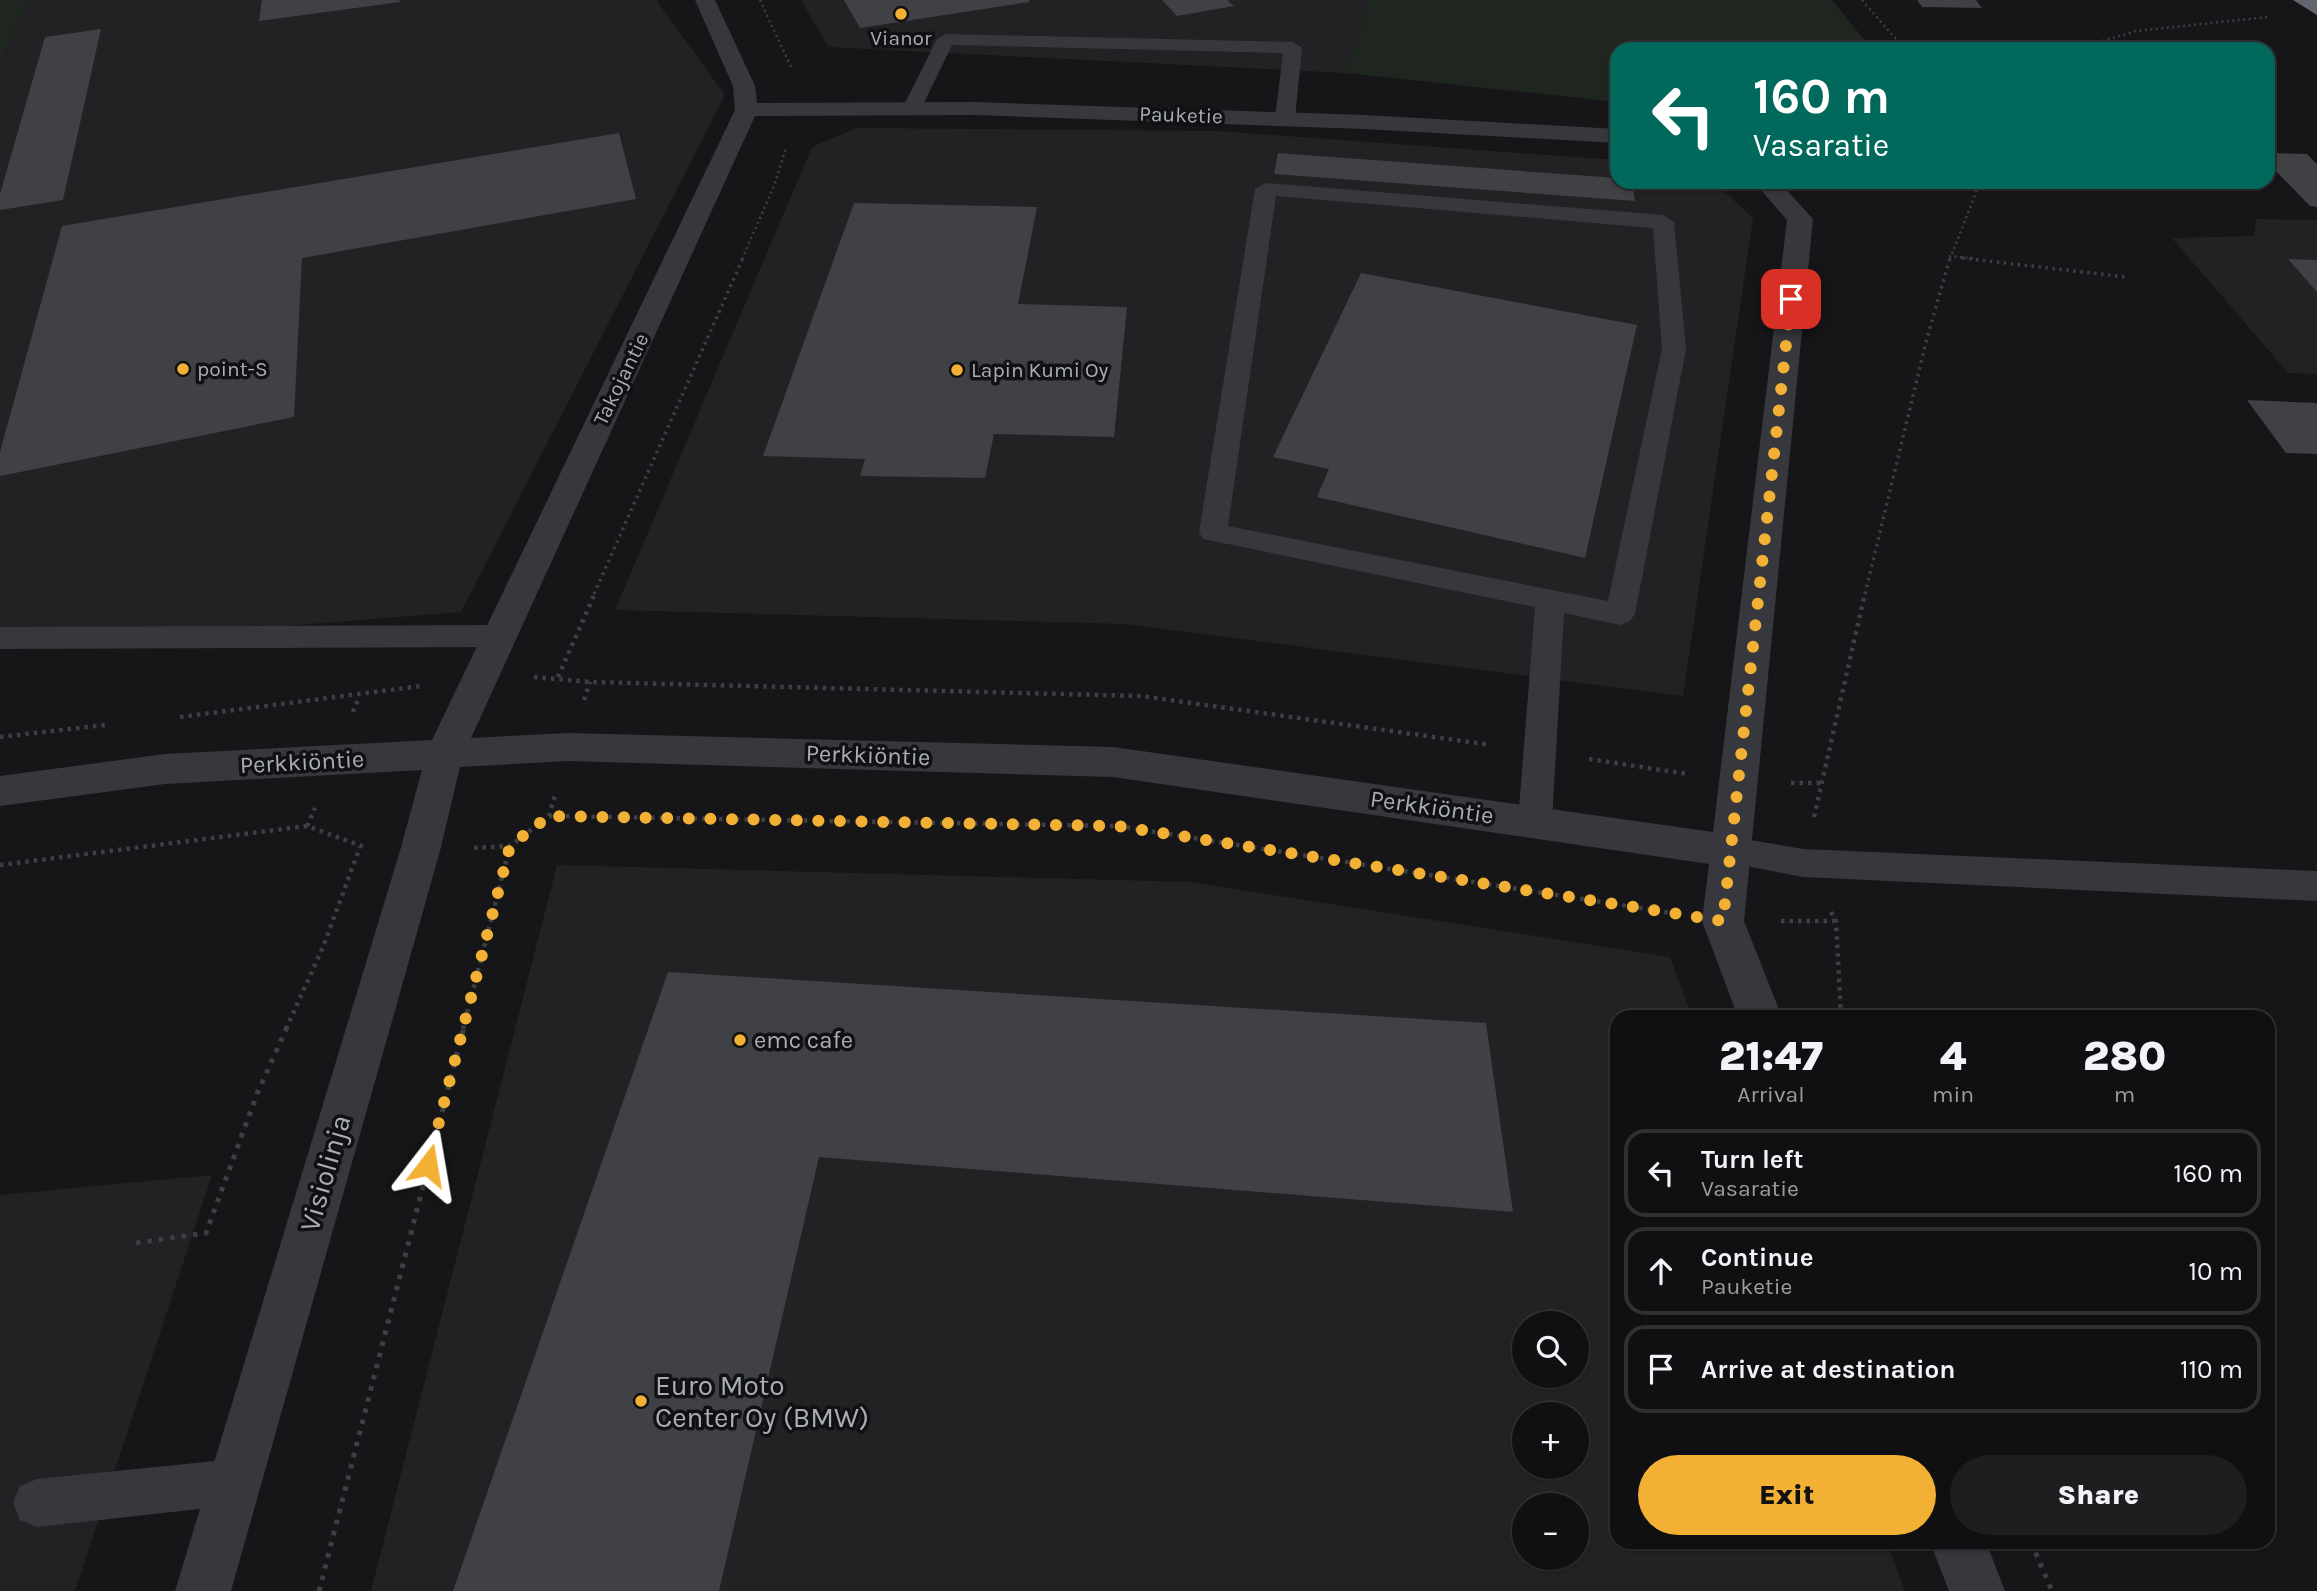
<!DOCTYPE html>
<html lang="en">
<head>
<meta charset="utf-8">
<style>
	body { margin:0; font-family:Karla,sans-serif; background:#1e1e20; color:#f1f3f6; height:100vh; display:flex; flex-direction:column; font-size:26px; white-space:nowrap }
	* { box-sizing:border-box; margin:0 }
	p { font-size:23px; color:#9c9d9f }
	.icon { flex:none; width:38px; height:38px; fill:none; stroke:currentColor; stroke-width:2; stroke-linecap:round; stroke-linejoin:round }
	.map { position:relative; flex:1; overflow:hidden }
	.details { position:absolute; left:1610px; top:1010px; width:665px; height:539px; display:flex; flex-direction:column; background:#101012; border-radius:21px; box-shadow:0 2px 5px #0004,0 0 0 2px #303032 }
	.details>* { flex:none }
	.top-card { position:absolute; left:1610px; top:42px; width:665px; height:147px; border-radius:21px; box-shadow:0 2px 5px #0004,0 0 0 2px #303032; background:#00695c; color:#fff; overflow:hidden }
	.controls { position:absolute; left:1512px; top:1311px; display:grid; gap:14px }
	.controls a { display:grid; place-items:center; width:77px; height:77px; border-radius:50%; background:#101012; box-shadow:0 2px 5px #0004,0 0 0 2px #303032; font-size:35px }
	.pin { position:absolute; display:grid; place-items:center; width:60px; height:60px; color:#fff; margin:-30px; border-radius:14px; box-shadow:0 4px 10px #0006 }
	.me { position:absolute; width:77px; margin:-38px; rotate:14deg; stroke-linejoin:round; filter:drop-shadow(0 0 5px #0008) }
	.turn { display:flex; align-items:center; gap:24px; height:147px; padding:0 28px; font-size:32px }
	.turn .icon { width:91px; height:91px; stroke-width:2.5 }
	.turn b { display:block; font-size:49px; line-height:60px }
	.eta { display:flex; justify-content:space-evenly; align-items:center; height:119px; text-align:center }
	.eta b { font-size:42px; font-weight:800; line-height:49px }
	.primary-button { display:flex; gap:14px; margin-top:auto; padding:14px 28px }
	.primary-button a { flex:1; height:80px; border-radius:42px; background:#f2b134; color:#111; font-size:28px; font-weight:800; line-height:80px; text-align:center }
	.primary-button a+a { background:#1e1e20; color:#f1f3f6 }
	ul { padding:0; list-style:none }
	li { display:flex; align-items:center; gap:21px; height:88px; margin:0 14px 10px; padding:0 14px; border:4px solid #303032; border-radius:21px }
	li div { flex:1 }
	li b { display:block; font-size:26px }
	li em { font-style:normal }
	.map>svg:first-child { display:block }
</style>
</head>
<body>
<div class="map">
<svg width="2317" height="1591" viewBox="0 0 2317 1591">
	<rect width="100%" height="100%" fill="#161618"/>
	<path fill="#222225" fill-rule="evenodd" d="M29,0H656L725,95L461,612L0,649V66Z
		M801,0H1369L1345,73L828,47Z
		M856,128L1218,131L1617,160V182H1714L1753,218L1683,696L1125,624L615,610L812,147Z
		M2256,219L2317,220V374L2288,373L2172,238L2254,236Z
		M557,865L1190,882L1670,957L1692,1017H1617V1542H1887L1905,1591H371ZM1524,1323H1577V1376H1524ZM1524,1414H1577V1466H1524ZM1524,1505H1577V1558H1524Z
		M212,1175L75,1591H0V1195Z"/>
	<path fill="#1e261f" d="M0,0H29L0,65Z
		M1369,0H1832L1872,49H1617V102L1345,73Z"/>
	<path fill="#404145" d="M262,0H399L400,2L259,21Z
		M844,0H1029V2L860,28Z
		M1162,0H1227L1234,6L1177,16Z
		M1917,0H1976L1982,8L1922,7Z
		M101,29L63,200L0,210V194L45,37Z
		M619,133L636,199L302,258L294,417L0,476V452L62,226Z
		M1278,153L1617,178V182H1632L1635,201L1274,174Z
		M2268,153L2307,154L2317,164V207L2310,206L2274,169H2268Z
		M854,203L1037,207L1018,304L1127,307L1114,437L994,434L985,478L860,476L865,459L763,456Z
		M2288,259L2317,260V292Z
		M1361,273L1637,325L1585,558L1317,497L1329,469L1273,457Z
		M2247,400L2317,403V454L2286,453Z
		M668,972L1486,1023L1513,1212L819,1157L719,1591H453Z"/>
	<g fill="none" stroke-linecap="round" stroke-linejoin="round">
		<path stroke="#3d3f44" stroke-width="2.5" stroke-dasharray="2 3.5" stroke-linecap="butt" d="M760,0L792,69
			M1862,0L1894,37L1913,49
			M2076,49L2136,31L2268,17
			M1949,256L1977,259
			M742,259L774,186L786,148
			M1950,259L1980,182"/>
		<path stroke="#3d3f44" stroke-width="3.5" stroke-dasharray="2.5 4.5" stroke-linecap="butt" d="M1962,258L2126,277
			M594,594L743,258
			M1865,594L1927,338L1950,258"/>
		<path stroke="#3d3f44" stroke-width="4.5" stroke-dasharray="3.5 5" stroke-linecap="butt" d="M534,677L590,682L1141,696L1491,745
			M558,677L595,593
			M584,700L590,682
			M353,712L359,697
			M180,717L421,686
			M0,737L105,725
			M1589,759L1688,774
			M1791,783H1821
			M549,816L1117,826L1671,913
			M1814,817L1865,593
			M307,826L315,808
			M474,848L510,846L549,816L555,795
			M0,865L307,826L367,848
			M1831,912L1836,921L1841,1017
			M1781,921H1836
			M286,1029L323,947L360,847
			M463,1029L510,846"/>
		<path stroke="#3d3f44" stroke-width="5" stroke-dasharray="4.5 7" stroke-linecap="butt" d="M136,1243L206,1233L257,1094L287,1027
			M2031,1542L2052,1591
			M319,1591L464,1027"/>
		<path fill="#37383d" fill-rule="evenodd" d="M946,34L1293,42L1302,48L1295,118L1285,124L1275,118L1283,53L952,45L920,111H906L903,107L937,39Z
			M1266,183L1663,215L1674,222L1686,349L1635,614L1630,621L1620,625L1564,613L1552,821L1547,831L1535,835L1523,831L1518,821L1535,607L1213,541L1203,539L1199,532L1255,189ZM1276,196L1653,228L1662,349L1608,601L1228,526Z
			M498,625L509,628L513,636L509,644L498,647L0,649V627Z
			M1732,837L1803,849L2317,871V901L1803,877L1720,861L1715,851L1720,841Z
			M235,1459L252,1465L258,1482L252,1499L235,1505L37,1527L20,1520L13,1503L20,1486L37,1479Z"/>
		<path fill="#37383d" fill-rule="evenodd" d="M695,0H715L755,86L757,103L974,102L1364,115L1617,129V143L1364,129L974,115L755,116L471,738L568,733L1113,747L1713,832L1787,220L1754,182H1779L1813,219L1744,921L1782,1017H1738L1702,921L1709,864L1113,777L568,761L460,767L440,851L231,1591H175L400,851L422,770L165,784L0,806V776L165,754L432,740L735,110L733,86Z
			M1930,1542H1986L2005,1591H1949Z"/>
		<path fill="#63666e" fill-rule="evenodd" d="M2293,0H2317V15Z"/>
	</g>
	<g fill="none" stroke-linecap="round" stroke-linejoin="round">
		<path stroke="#f2b134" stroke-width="12" stroke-dasharray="0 21.6" d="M428,1165L510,846L549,816L1117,826L1723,921L1791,299"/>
	</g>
	<g fill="#f2b134" stroke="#111113" stroke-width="2.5">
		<circle cx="901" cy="14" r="7"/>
		<circle cx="183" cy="369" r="7"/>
		<circle cx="957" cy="370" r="7"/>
		<circle cx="740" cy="1040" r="7"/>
		<circle cx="641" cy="1401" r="7"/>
	</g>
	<g text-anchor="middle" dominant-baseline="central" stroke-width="7" stroke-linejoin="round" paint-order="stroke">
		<g font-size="21" fill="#a8adb8" stroke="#111113" text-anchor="start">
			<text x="901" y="38" text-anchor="middle">Vianor</text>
			<text x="197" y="369">point-S</text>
			<text x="971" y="370">Lapin Kumi Oy</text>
		</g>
		<g font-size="21" fill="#a8adb8" stroke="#111113">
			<text transform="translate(1181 115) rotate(2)">Pauketie</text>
			<text transform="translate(621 379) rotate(-64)">Takojantie</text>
		</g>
		<g font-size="24" fill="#a8adb8" stroke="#111113">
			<text transform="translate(868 755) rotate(2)">Perkkiöntie</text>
			<text transform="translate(302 762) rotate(-3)">Perkkiöntie</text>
			<text transform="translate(1432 807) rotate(8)">Perkkiöntie</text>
		</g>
		<g font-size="24" fill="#a8adb8" stroke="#111113" text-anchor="start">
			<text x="754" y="1040">emc cafe</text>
		</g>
		<g font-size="28" fill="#a8adb8" stroke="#111113">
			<text transform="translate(325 1173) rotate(-74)">Visiolinja</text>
		</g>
		<g font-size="28" fill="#a8adb8" stroke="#111113" text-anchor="start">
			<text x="655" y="1385">Euro Moto<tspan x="655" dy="32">Center Oy (BMW)</tspan></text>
		</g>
	</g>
</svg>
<div class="controls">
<a><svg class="icon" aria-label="search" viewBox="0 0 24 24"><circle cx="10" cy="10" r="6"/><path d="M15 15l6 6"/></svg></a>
<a>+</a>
<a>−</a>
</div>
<div class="pin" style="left:1791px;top:299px;background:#d93025"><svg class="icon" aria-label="arrive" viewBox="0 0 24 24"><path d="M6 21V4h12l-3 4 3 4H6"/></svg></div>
<svg class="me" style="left:428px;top:1165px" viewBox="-20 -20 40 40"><path d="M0-17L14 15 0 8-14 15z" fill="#f2b134" stroke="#fff" stroke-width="4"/></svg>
<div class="top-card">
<div class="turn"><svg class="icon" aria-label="left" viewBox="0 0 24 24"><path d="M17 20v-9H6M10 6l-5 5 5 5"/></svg><div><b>160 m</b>Vasaratie</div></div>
</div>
<section class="details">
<div class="eta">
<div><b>21:47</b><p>Arrival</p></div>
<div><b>4</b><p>min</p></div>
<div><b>280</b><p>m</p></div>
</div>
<ul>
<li><svg class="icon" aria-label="left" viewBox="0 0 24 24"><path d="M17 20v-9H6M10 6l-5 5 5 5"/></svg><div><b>Turn left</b><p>Vasaratie</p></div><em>160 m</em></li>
<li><svg class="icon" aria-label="ahead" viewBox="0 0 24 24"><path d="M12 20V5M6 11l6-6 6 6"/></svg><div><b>Continue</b><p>Pauketie</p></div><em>10 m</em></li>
<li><svg class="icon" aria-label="arrive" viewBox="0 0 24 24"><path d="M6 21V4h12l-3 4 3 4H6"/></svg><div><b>Arrive at destination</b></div><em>110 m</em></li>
</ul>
<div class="primary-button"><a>Exit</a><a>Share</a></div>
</section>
</div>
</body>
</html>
